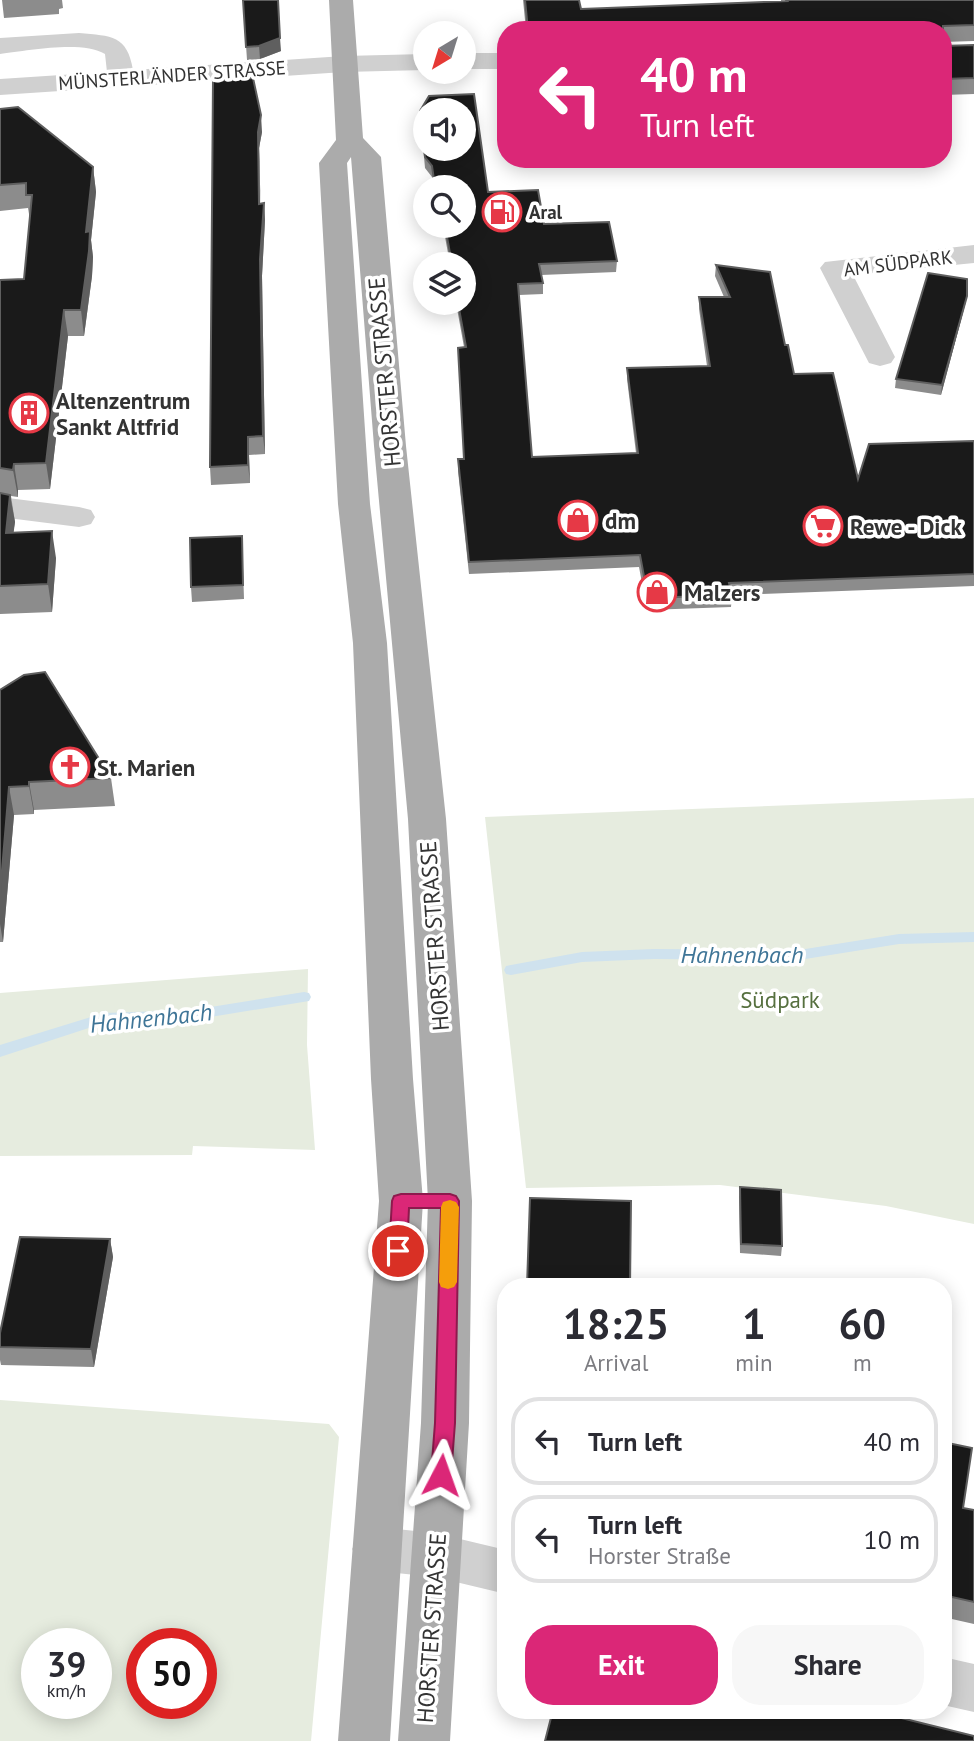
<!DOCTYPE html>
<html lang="en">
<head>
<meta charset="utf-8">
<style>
	body { margin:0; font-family:"PT Sans",sans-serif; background:#f7f7f7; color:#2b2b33; height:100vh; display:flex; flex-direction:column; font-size:26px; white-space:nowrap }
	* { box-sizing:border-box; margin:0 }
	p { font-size:23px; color:#7c7c81 }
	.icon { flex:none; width:38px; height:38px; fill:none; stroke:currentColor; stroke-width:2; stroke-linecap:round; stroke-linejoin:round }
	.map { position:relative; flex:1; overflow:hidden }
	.side { position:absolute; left:497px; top:1278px; width:455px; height:441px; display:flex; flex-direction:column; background:#fff; border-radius:28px; box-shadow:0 4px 18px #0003 }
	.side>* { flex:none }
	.guide { position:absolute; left:497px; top:21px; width:455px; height:147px; border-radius:28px; box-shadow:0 4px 18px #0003; background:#db2777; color:#fff; overflow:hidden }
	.needle { width:46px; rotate:218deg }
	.fabs { position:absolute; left:413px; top:21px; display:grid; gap:14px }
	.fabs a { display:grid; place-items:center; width:63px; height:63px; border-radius:50%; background:#fff; box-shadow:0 4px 18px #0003; font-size:35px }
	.speed { position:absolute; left:21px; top:1628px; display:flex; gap:14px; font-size:35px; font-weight:700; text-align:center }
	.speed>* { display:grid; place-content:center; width:91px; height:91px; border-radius:50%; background:#fff; box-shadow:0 4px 18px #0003; line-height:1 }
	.speed small { font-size:18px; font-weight:400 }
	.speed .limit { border:10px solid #d22; background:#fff; color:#111 }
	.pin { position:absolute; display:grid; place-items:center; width:60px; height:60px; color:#fff; margin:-30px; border:4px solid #fff; border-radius:50%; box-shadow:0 2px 7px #0007 }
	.me { position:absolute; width:77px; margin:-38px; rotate:4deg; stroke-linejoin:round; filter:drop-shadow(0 0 5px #0008) }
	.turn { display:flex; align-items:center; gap:24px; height:147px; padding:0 28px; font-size:32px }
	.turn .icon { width:91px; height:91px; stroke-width:2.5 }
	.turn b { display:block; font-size:49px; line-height:60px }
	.eta { display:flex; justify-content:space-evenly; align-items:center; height:119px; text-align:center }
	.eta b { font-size:42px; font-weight:600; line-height:49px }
	.cta { display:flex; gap:14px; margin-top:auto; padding:14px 28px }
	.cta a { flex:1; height:80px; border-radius:28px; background:#db2777; color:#fff; font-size:28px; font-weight:600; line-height:80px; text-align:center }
	.cta a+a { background:#f7f7f7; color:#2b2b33 }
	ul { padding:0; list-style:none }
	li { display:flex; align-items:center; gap:21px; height:88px; margin:0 14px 10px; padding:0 14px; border:4px solid #e1e1e2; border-radius:28px }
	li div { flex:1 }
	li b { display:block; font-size:26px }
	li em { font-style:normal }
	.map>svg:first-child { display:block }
</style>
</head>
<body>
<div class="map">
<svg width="974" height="1741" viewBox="0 0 974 1741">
	<rect width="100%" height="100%" fill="#fff"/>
	<path fill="#e6ecdf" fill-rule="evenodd" d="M974,798V1224L886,1206L720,1185L526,1188L485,817Z
		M308,969L307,1045L315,1150L193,1146L192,1155L0,1156V993Z
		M0,1400L329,1424L339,1437L311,1741H0ZM37,1643H96V1703H37ZM142,1643H201V1703H142Z"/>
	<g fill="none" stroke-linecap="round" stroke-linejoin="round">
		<path fill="#cfe2ee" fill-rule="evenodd" d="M974,932V942L899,944L799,960L654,959L582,962L511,975L506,974L504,970L506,966L511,965L582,952L654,949L799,950L899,934Z
			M304,992L309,993L311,997L309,1001L192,1020L104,1023L0,1057V1045L104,1013L192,1010Z"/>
		<path fill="#d0d0d0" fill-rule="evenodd" d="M79,33C112,36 127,35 133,70L344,56L425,54V70L344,72L0,95V79L107,72L105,54C82,40 26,51 0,54V38Z
			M464,53H506V69H464Z
			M974,245V263L853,275L895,357L891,363L880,366L869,363L820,268L825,262Z
			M0,497L79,507L91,510L95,517L91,524L79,527L0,517Z
			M377,1527L435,1533L506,1550V1594L435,1577L377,1571L360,1564L352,1549L360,1534Z
			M943,1657L974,1664V1712L943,1705Z"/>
		<path fill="#ababab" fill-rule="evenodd" d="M329,0H353L363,138L381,157L406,446L446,819L472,1201L469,1423L450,1741H398L421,1423L428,1201L408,819L374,446L351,157L347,163L370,504L387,643L413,1079L423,1201L390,1741H338L379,1201L371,1079L353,643L338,504L319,163L336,140Z"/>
	</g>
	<path fill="#8c8c8c" d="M2,0H62L63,8L59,9V14L4,18Z
		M243,0L281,51L260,59L247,60Z
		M523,0H579L581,9L781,1V0H974V41L943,42V46L974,45V94L943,95V30H526Z
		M213,81L262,132L259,148L260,203H264L265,220L262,276L265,454L249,455L250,483L211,485L210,467Z
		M0,109L93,167L96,192L91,240L93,257L92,276L84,336H68L50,489L18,490V497L11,496L15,522L13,533L56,558L52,612L0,614V280L24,279L30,220L28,208L0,211Z
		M420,111L488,192L544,224L617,261L616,272L541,275L543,283V294L519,295L532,457L636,453L627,379V368L707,366L699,309V297H724L715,276L716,265L785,345L794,374L858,479L974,441V586L732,595L731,607L647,610L639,567L469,574L458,471V459H463L464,347L456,303H464V264H450L443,226H464V187H433L432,177L425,168Z
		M967,296L965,305L941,395L895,388L896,379Z
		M242,536L244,599L192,602L191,587Z
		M0,690L111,778L115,806L34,810V814L14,815L3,942H0Z
		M740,1187L782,1246L781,1256L740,1253L739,1197Z
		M110,1239L113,1257L94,1367L1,1365L0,1360V1333Z
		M943,1442L963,1508L974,1510V1624L943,1617Z"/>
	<path fill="#5f5f5f" d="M280,38L281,51L260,59L259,46Z
		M261,115L262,132L259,148L261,220L258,132Z
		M93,167L96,192L91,240L93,257L92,276L84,336L81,310L86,232Z
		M264,203L265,220L262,276L265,454L263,436L260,259Z
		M967,296L965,305L941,395L942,385Z
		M64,310L68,336L50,489L46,463Z
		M248,437L249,455L250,483L248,465Z
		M14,464L18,490V497L13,470Z
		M10,495L15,522L10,560L6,533Z
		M52,531L56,558L52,612L48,584Z
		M29,782L34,810V814L29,786Z
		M9,787L14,815L3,942L0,924V894Z
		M110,1239L113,1257L94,1367L91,1349Z"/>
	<path fill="#1a1a1a" stroke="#5f5f5f" stroke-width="2" fill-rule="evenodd" d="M243,0H278L280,38L259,46L246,47Z
		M525,0H579L581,9L787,1L786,0H974V25L943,26V30H528Z
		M943,38V46L974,45V78L943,79Z
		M253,78L261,115L258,132L259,204L264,203L260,259L263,436L248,437V465L210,467L213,81Z
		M474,94L488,192L538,190L544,224L609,222L617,261L539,264L543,283L518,284L532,457L638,453L627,368L710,366L699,297H730L716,265L770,272L785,345H788L794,374L833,373L858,479L869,444L974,441V574L729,583L732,595L648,598L640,555L469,562L458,459H464L458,348L466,347L458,303H464V264H452L445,226H464V187H435L432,166L425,157L420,111L429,96ZM425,110H464V149H425Z
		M18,107L93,167L86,232L90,231L89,251L81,310H64L46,463L14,464L13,470L0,468V280L24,279L32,195H26V183L0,185V109Z
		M928,273L967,279V296L942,385L896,379Z
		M0,493L10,495L6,533L52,531L48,584L0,586Z
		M242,536L243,585L191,587L190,538Z
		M45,672L111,778L29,782V786L9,787L0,894V690L24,675Z
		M740,1187L781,1190L782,1246L741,1244Z
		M530,1198L631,1201L630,1286H527Z
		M20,1237L110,1239L91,1349L0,1347V1333Z
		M943,1442L972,1448L963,1508L974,1510V1602L943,1595Z
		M553,1710H869L974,1736V1741H545Z"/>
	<path fill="#db2777" stroke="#8e194d" stroke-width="2" d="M401,1194H450L456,1196L459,1201L455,1423L451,1475L448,1481L441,1484L434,1481L431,1475L435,1423L441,1208H409L407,1251L404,1256L398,1258L391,1256L389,1251L392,1201L394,1196Z"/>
	<path fill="#f59e0b" d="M450,1200L456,1202L459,1207L457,1282L454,1287L448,1289L441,1287L439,1282L441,1207L443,1202Z"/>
	<defs>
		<symbol id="fuel-ring" viewBox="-11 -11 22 22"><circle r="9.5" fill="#fff" stroke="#e63946" stroke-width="1.5"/><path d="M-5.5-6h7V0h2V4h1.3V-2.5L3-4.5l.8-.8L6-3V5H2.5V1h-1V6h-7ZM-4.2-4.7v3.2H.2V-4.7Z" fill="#e63946"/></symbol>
		<symbol id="building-ring" viewBox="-11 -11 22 22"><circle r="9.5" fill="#fff" stroke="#e63946" stroke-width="1.5"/><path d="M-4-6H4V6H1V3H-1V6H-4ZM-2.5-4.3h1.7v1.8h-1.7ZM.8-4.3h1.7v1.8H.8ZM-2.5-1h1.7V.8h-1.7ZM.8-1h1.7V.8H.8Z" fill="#e63946"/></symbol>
		<symbol id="shop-ring" viewBox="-11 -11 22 22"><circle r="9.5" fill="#fff" stroke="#e63946" stroke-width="1.5"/><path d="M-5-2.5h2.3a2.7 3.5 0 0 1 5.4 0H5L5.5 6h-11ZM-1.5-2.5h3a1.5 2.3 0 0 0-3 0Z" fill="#e63946"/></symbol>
		<symbol id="supermarket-ring" viewBox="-11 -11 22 22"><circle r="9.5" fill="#fff" stroke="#e63946" stroke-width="1.5"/><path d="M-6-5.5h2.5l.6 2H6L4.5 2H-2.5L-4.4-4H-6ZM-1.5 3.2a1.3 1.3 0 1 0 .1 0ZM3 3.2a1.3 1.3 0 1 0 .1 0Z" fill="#e63946"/></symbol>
		<symbol id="church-ring" viewBox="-11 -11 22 22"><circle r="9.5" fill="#fff" stroke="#e63946" stroke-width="1.5"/><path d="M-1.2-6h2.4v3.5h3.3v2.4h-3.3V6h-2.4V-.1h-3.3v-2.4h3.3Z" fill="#e63946"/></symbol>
	</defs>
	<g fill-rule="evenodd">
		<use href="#fuel-ring" x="480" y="190" width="44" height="44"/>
		<use href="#building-ring" x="7" y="391" width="44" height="44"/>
		<use href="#shop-ring" x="556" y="498" width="44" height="44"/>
		<use href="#supermarket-ring" x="801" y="504" width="44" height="44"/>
		<use href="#shop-ring" x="635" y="570" width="44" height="44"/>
		<use href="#church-ring" x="48" y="745" width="44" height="44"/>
	</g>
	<g text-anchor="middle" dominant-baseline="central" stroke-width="7" stroke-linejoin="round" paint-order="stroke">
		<g font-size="19" fill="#333" stroke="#fff">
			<text transform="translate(172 75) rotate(-4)">MÜNSTERLÄNDER STRASSE</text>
			<text transform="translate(898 263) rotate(-7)">AM SÜDPARK</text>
		</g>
		<g font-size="19" font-weight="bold" fill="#333" stroke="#fff" text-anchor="start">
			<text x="529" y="212">Aral</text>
		</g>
		<g font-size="23" fill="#333" stroke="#fff">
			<text transform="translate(384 372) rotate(-95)">HORSTER STRASSE</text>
			<text transform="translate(434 936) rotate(-94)">HORSTER STRASSE</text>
			<text transform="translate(431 1628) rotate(-86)">HORSTER STRASSE</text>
		</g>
		<g font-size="23" font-weight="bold" fill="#333" stroke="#fff" text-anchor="start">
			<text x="56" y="400">Altenzentrum<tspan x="56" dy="26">Sankt Altfrid</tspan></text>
			<text x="605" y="520">dm</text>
			<text x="850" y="526">Rewe - Dick</text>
			<text x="684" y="592">Malzers</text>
			<text x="97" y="767">St. Marien</text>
		</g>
		<g font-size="23" fill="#56703f" stroke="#fff">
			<text x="780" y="999">Südpark</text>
		</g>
		<g font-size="24" font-style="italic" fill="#3f7597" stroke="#fff">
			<text x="742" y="954">Hahnenbach</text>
			<text transform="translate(151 1018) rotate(-6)">Hahnenbach</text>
		</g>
	</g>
</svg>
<div class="fabs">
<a><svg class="needle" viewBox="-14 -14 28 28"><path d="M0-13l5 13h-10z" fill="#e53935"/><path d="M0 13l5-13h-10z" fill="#7c7c81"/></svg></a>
<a><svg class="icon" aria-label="sound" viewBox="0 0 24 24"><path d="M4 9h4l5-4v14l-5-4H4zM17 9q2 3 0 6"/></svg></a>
<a><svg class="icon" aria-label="search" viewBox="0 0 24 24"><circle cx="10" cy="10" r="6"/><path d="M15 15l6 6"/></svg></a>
<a><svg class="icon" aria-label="layers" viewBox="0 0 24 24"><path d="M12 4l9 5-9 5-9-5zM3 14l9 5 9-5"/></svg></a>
</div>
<div class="speed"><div>39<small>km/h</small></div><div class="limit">50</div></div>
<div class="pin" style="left:398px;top:1251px;background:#d93025"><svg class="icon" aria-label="arrive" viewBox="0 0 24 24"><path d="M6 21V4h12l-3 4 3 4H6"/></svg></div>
<svg class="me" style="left:441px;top:1475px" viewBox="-20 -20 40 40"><path d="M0-17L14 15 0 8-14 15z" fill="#db2777" stroke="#fff" stroke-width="4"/></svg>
<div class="guide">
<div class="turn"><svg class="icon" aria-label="left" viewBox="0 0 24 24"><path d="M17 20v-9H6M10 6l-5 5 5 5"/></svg><div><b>40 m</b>Turn left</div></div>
</div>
<section class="side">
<div class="eta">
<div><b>18:25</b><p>Arrival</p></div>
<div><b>1</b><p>min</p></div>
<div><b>60</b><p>m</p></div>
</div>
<ul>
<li><svg class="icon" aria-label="left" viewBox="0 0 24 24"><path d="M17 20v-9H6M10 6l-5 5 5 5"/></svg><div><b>Turn left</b></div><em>40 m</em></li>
<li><svg class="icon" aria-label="left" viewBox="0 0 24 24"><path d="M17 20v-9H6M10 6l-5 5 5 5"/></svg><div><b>Turn left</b><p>Horster Straße</p></div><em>10 m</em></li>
</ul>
<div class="cta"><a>Exit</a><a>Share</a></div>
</section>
</div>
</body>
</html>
